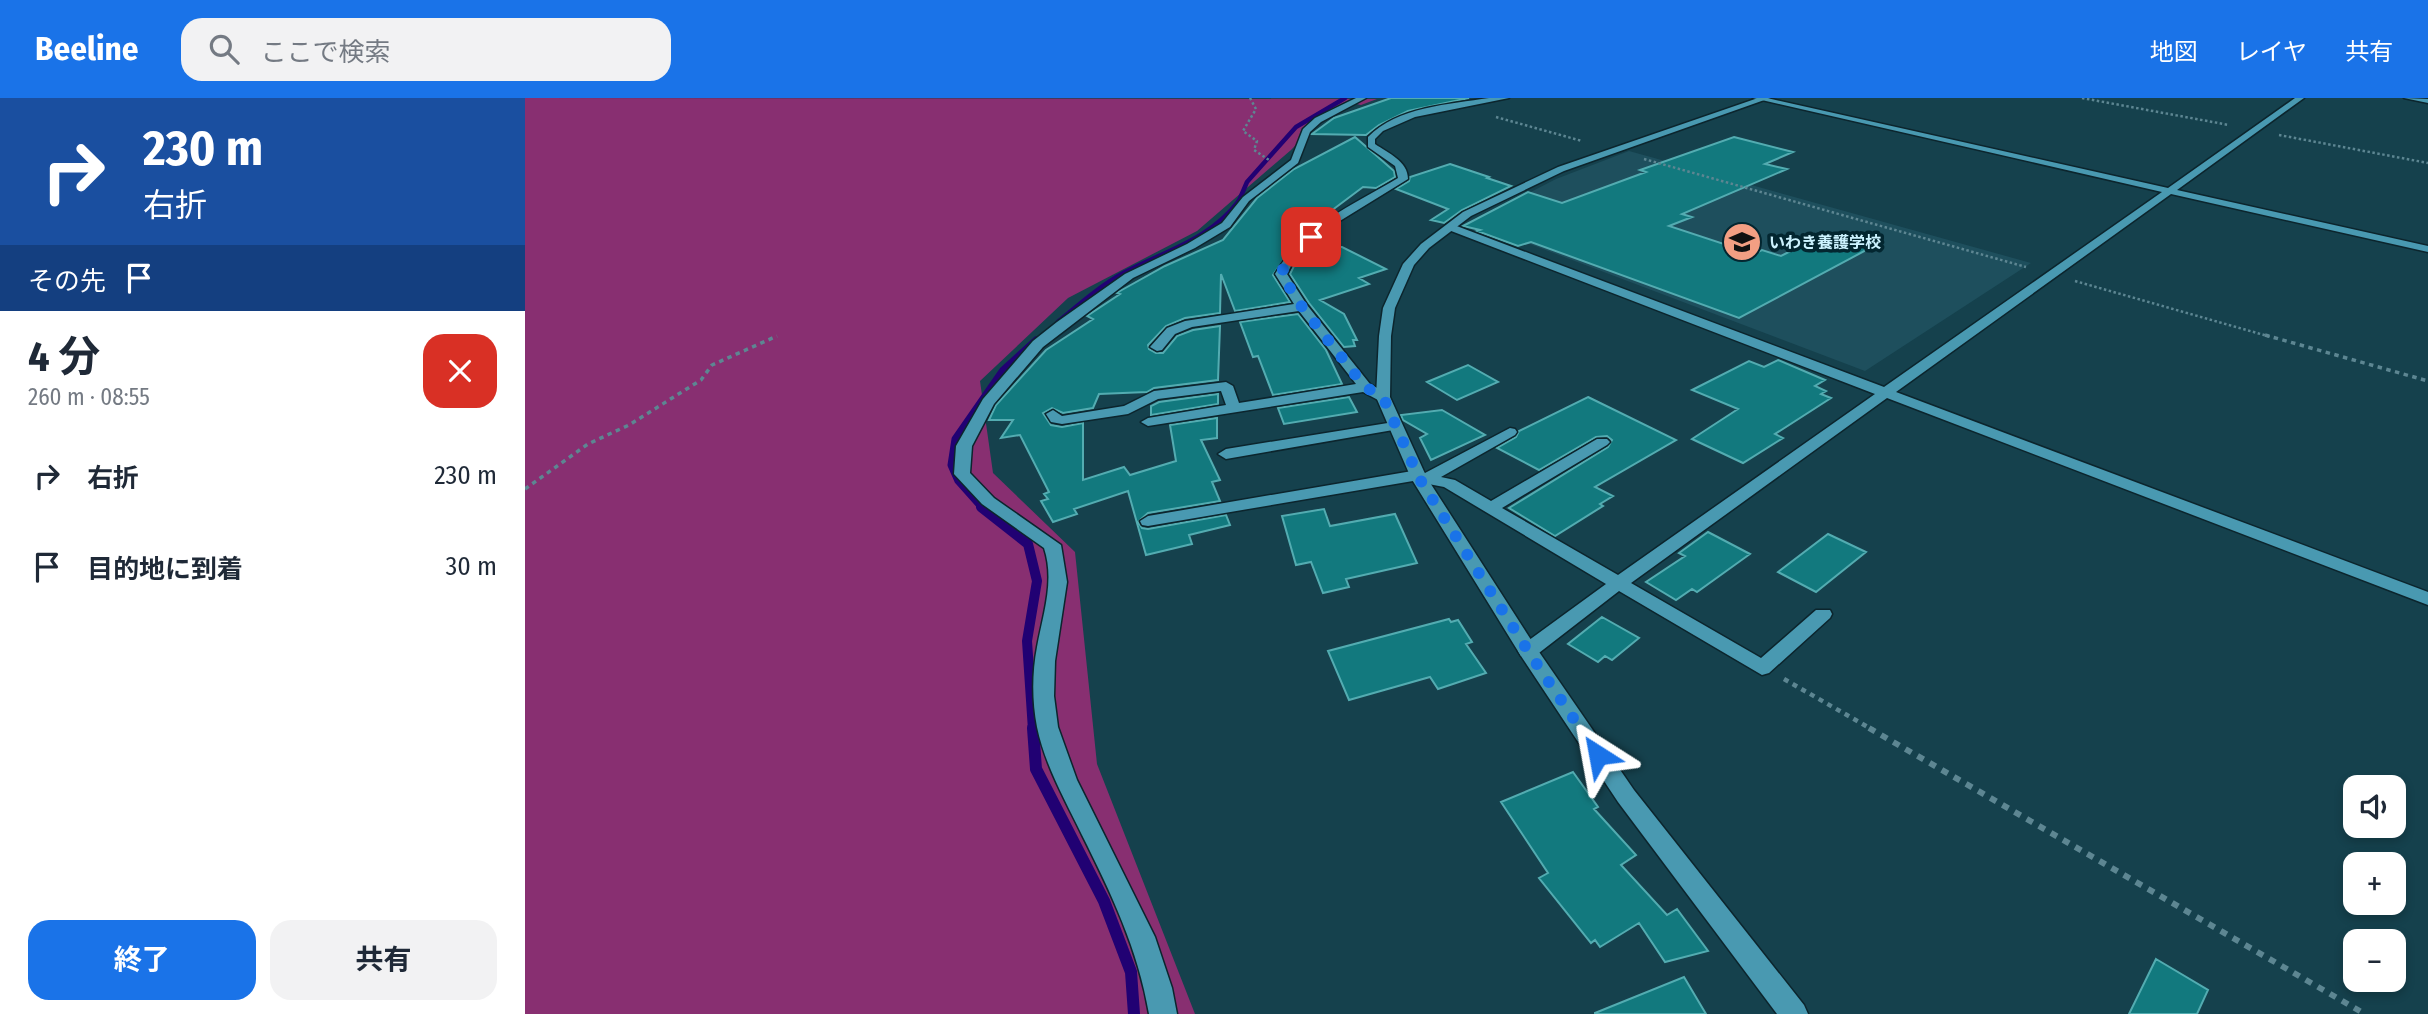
<!DOCTYPE html>
<html lang="ja">
<head>
<meta charset="utf-8">
<style>
	body { margin:0; font-family:"Fira Sans Condensed","Noto Sans JP",sans-serif; background:#f2f2f3; color:#1f2937; height:100vh; display:flex; flex-direction:column; font-size:26px; white-space:nowrap }
	* { box-sizing:border-box; margin:0 }
	p { font-size:23px; color:#747a83 }
	.icon { flex:none; width:38px; height:38px; fill:none; stroke:currentColor; stroke-width:2; stroke-linecap:round; stroke-linejoin:round }
	.map { position:relative; flex:1; overflow:hidden }
	.details { display:flex; flex-direction:column; background:#fff; width:525px }
	.details>* { flex:none }
	.hud { background:#1a4fa0; color:#fff; overflow:hidden }
	.tools { position:absolute; left:1818px; top:677px; display:grid; gap:14px }
	.tools a { display:grid; place-items:center; width:63px; height:63px; border-radius:14px; background:#fff; box-shadow:0 4px 10px #0003; font-size:35px }
	.pin { position:absolute; display:grid; place-items:center; width:60px; height:60px; color:#fff; margin:-30px; border-radius:14px; box-shadow:0 4px 10px #0006 }
	.me { position:absolute; width:77px; margin:-38px; rotate:326deg; stroke-linejoin:round; filter:drop-shadow(0 0 5px #0008) }
	.turn { display:flex; align-items:center; gap:24px; height:147px; padding:0 28px; font-size:32px }
	.turn .icon { width:91px; height:91px; stroke-width:2.5 }
	.turn b { display:block; font-size:49px; line-height:60px }
	.then { display:flex; align-items:center; height:66px; padding:0 28px; background:#0003; gap:14px; font-size:26px }
	.round { display:grid; place-items:center; flex:none; width:74px; height:74px; border-radius:21px; background:#f2f2f3 }
	.headline { display:flex; align-items:center; justify-content:space-between; height:119px; padding:0 28px }
	h1 { font-size:42px; font-weight:700; line-height:52px }
	.cta { display:flex; gap:14px; margin-top:auto; padding:14px 28px }
	.cta a { flex:1; height:80px; border-radius:21px; background:#1a73e8; color:#fff; font-size:28px; font-weight:700; line-height:80px; text-align:center }
	.cta a+a { background:#f2f2f3; color:#1f2937 }
	ul { padding:0; list-style:none }
	li { display:flex; align-items:center; gap:21px; height:91px; padding:0 28px }
	li div { flex:1 }
	li b { display:block; font-size:26px }
	li em { font-style:normal }
	header { display:flex; align-items:center; gap:42px; box-sizing:border-box; height:98px; padding:0 35px; background:#1a73e8; color:#fff }
	header strong { font-size:33px }
	nav { display:flex; gap:38px; margin-inline-start:auto; font-size:24px }
	.search { width:490px; height:63px; background:#f2f2f3; display:flex; align-items:center; gap:18px; box-sizing:border-box; padding:0 24px; border-radius:21px; color:#747a83; font-size:26px }
	main { display:flex; flex:1; min-height:0 }
	.map>svg:first-child { display:block }
</style>
</head>
<body>
<header>
<strong>Beeline</strong>
<div class="search"><svg class="icon" aria-label="search" viewBox="0 0 24 24"><circle cx="10" cy="10" r="6"/><path d="M15 15l6 6"/></svg>ここで検索</div>
<nav><a>地図</a><a>レイヤ</a><a>共有</a></nav>
</header>
<main>
<section class="details">
<div class="hud">
<div class="turn"><svg class="icon" aria-label="right" viewBox="0 0 24 24"><path d="M7 20v-9h11M14 6l5 5-5 5"/></svg><div><b>230 m</b>右折</div></div>
<div class="then">その先<svg class="icon" aria-label="arrive" viewBox="0 0 24 24"><path d="M6 21V4h12l-3 4 3 4H6"/></svg></div>
</div>
<div class="headline"><div><h1>4 分</h1><p>260 m · 08:55</p></div><a class="round" style="background:#d93025;color:#fff"><svg class="icon" aria-label="close" viewBox="0 0 24 24"><path d="M6 6l12 12M18 6L6 18"/></svg></a></div>
<ul>
<li><svg class="icon" aria-label="right" viewBox="0 0 24 24"><path d="M7 20v-9h11M14 6l5 5-5 5"/></svg><div><b>右折</b></div><em>230 m</em></li>
<li><svg class="icon" aria-label="arrive" viewBox="0 0 24 24"><path d="M6 21V4h12l-3 4 3 4H6"/></svg><div><b>目的地に到着</b></div><em>30 m</em></li>
</ul>
<div class="cta"><a>終了</a><a>共有</a></div>
</section>
<div class="map">
<svg width="1903" height="916" viewBox="0 0 1903 916">
	<rect width="100%" height="100%" fill="#15414d"/>
	<path fill="#1e4f5d" d="M1104,53L1506,165L1340,273L947,124L1031,81Z"/>
	<path fill="#882f71" d="M0,0L852,1L836,7L823,4L802,15L766,52L672,133L543,200L455,283L468,375L550,454L572,666L670,916H0Z"/>
	<g fill="none" stroke-linecap="round" stroke-linejoin="round">
		<path stroke="#210173" stroke-width="4.5" d="M713,105L722,84L771,29L820,0"/>
		<path stroke="#210173" stroke-width="5" d="M533,224C554,207 575,188 599,175C640,153 685,142 714,103"/>
		<path stroke="#210173" stroke-width="7" d="M458,411L433,383L426,367L430,341L478,272L511,242"/>
		<path stroke="#210173" stroke-width="10" d="M456,409L503,446L512,483L502,543L508,632"/>
		<path stroke="#210173" stroke-width="12" d="M508,630L511,671L579,803L606,874L609,916"/>
	</g>
	<path fill="#12797e" stroke="#53acb1" stroke-width="2" d="M866,0H944L883,13L854,27L841,37L787,36L809,20Z
		M830,39L869,73L870,79L851,90L838,89L762,146L769,147L748,177L765,204L710,213L696,176L695,215L660,220L641,228L623,247L624,251L631,255H638L652,238L668,232L695,228L693,282L629,290L622,294L574,296L568,310L538,315L527,310L518,315L526,327L537,329L558,325V382L599,369L605,377L651,363L645,327L692,320V340L676,342L695,382L687,384L695,403L623,415L613,424L617,430L623,431L701,417L705,427L664,437L667,446L621,457L603,393L549,411L552,416L528,424L516,403L523,401L519,396L524,394L495,337L476,340L488,322H464L471,307L521,252L568,221L562,218L595,196L592,195L595,193L640,168L698,142L732,100L769,71Z
		M1209,39L1268,54L1240,66L1262,71L1157,116L1167,119L1144,128L1229,156L1237,152L1256,158L1299,136L1345,150L1214,220L1006,144L993,148L952,133L955,132L938,128L1003,94L1037,105L1121,74L1115,72Z
		M925,66L964,79L962,80L986,88L937,112L919,125L906,122L923,111L871,91L884,83L885,79Z
		M786,148L817,149L861,171L834,180L844,186L795,202L819,216L832,242H828L830,248L819,249L784,205L765,176L772,162Z
		M773,216L801,252L817,286L748,297L733,258L728,259L715,224Z
		M1253,262L1300,282L1290,288L1301,293L1296,296L1306,300L1250,336L1258,340L1218,365L1167,341L1213,311L1167,292L1224,263L1239,269Z
		M943,267L973,284L932,302L902,284Z
		M693,296V306L626,317V308L634,304Z
		M824,299L832,314L759,326L753,310Z
		M1063,299L1151,342L1070,389L1088,398L1075,406L1078,408L1030,438L984,410L1083,349L1087,342L1082,338L1071,339L1014,372L972,350L991,339L994,333Z
		M917,312L960,337L906,362L895,340L902,336L878,322L876,317Z
		M799,411L805,428L870,416L892,465L821,481L824,489L798,495L786,464L771,467L757,418Z
		M1183,434L1225,456L1172,494L1167,491L1151,502L1121,484L1160,458L1154,455Z
		M1303,436L1341,454L1291,494L1253,474Z
		M1077,519L1114,540L1087,562L1080,558L1073,564L1043,546Z
		M924,521L926,524L933,522L947,544L941,546L961,575L913,591L905,579L824,602L803,553Z
		M1048,674L1073,709L1069,711L1111,757L1096,767L1142,817L1152,811L1183,853L1140,864L1114,825L1075,849L1070,842L1066,845L1014,780L1023,775L976,704Z
		M1631,861L1683,892L1672,916H1604Z
		M1159,879L1181,916H1070V915Z"/>
	<g fill="none" stroke-linecap="round" stroke-linejoin="round">
		<defs>
			<path id="street" d="M831,0H841L796,24L785,34L773,65L724,103L705,129L670,150L608,180L518,249L469,306L447,348L445,375L469,400L536,447L542,484L530,563L529,598L533,629L552,682L630,839L647,890L652,916H624C613,851 586,795 557,737C540,702 520,667 512,629C507,603 507,575 512,549C518,516 530,483 519,450L457,406L429,376L431,348L458,301L508,243L532,224L600,176L662,146L697,125L718,99L766,62L778,31L790,20Z
				M964,0H984L890,19L858,33L850,41V46C863,55 883,63 883,81L797,134L770,160L762,176L782,207L845,286L863,296V302H853L838,294L623,328L616,324L623,320L701,307L696,293L633,301L603,316L537,326L526,324L521,316L528,312L537,318L599,308L629,293L701,284L708,288L714,305L831,286L774,213L667,229L650,236L637,252L632,253L625,249L642,230L660,223L769,206L750,176C778,127 827,108 873,80L870,68L843,49V39C872,9 925,6 964,0Z
				M1228,0H1242L1643,90L1770,0H1779L1652,92L1903,148V154L1646,96L1371,294L1903,494V507L1362,300L1106,485L1236,560L1291,512H1305L1307,516L1305,520L1244,575L1237,577L1094,493L1010,558H996L993,553L996,548L1081,486L919,389L888,383L623,428L617,427L615,423L623,418L893,372L900,375L985,330L990,331L992,334L990,337L916,379L930,382L966,403L1072,341H1082L1085,344L1082,347L977,410L1093,477L1350,296L921,131V127H929L1359,289L1637,94Z
				M1879,0L1903,1V5Z
				M869,324L874,325L876,328L874,331L701,361L693,356L701,351Z"/>
			<path id="secondary" d="M1233,0H1245L1039,73L946,118L904,150L889,167L870,210L866,238L865,299L902,380L1010,548L1109,692L1279,907L1283,916H1252L1093,704L996,558L886,380L851,299L854,238L858,210L878,166L896,146L938,114L1033,69Z"/>
		</defs>
		<use href="#street" stroke="#0c252d" stroke-width="3"/>
		<use href="#secondary" stroke="#0c252d" stroke-width="3"/>
		<path stroke="#5d8692" stroke-width="2.5" stroke-dasharray="2.5 2.5" stroke-linecap="butt" d="M725,0L731,11L718,33L732,43L729,52L744,62
			M1557,0L1704,27
			M971,19L1057,43
			M1754,37L1903,65
			M1119,61L1501,169
			M1550,183L1746,239"/>
		<path stroke="#5d8692" stroke-width="3.5" stroke-dasharray="4.5 4.5" stroke-linecap="butt" d="M1740,237L1903,283
			M0,391L63,346L104,327L176,282L187,267L252,238"/>
		<path stroke="#5d8692" stroke-width="4.5" stroke-dasharray="5 5" stroke-linecap="butt" d="M1259,581L1348,632"/>
		<path stroke="#5d8692" stroke-width="6" stroke-dasharray="7 7" stroke-linecap="butt" d="M1344,630L1840,916"/>
		<use href="#street" fill="#4999b1" fill-rule="evenodd"/>
		<use href="#secondary" fill="#4999b1" fill-rule="evenodd"/>
	</g>
	<g fill="none" stroke-linecap="round" stroke-linejoin="round">
		<path stroke="#1a73e8" stroke-width="12" stroke-dasharray="0 21.6" d="M786,139L760,167L756,176L777,209L840,289L858,299L894,380L1003,553L1073,657"/>
	</g>
	<defs>
		<symbol id="school-disc" viewBox="-11 -11 22 22"><circle r="9.5" fill="#f39f83" stroke="#032630"/><path d="M0-5L7-2L0 1L-7-2ZM-4 1L0 2.5L4 1V4Q0 6-4 4Z" fill="#111"/></symbol>
	</defs>
	<g fill-rule="evenodd">
		<use href="#school-disc" x="1195" y="122" width="44" height="44"/>
	</g>
	<g text-anchor="middle" dominant-baseline="central" stroke-width="7" stroke-linejoin="round" paint-order="stroke">
		<g font-size="16" font-weight="bold" fill="#cdf3ff" stroke="#032630" text-anchor="start">
			<text x="1244" y="144">いわき養護学校</text>
		</g>
	</g>
</svg>
<div class="tools">
<a><svg class="icon" aria-label="sound" viewBox="0 0 24 24"><path d="M4 9h4l5-4v14l-5-4H4zM17 9q2 3 0 6"/></svg></a>
<a>+</a>
<a>−</a>
</div>
<div class="pin" style="left:786px;top:139px;background:#d93025"><svg class="icon" aria-label="arrive" viewBox="0 0 24 24"><path d="M6 21V4h12l-3 4 3 4H6"/></svg></div>
<svg class="me" style="left:1073px;top:657px" viewBox="-20 -20 40 40"><path d="M0-17L14 15 0 8-14 15z" fill="#1a73e8" stroke="#fff" stroke-width="4"/></svg>
</div>
</main>
</body>
</html>
